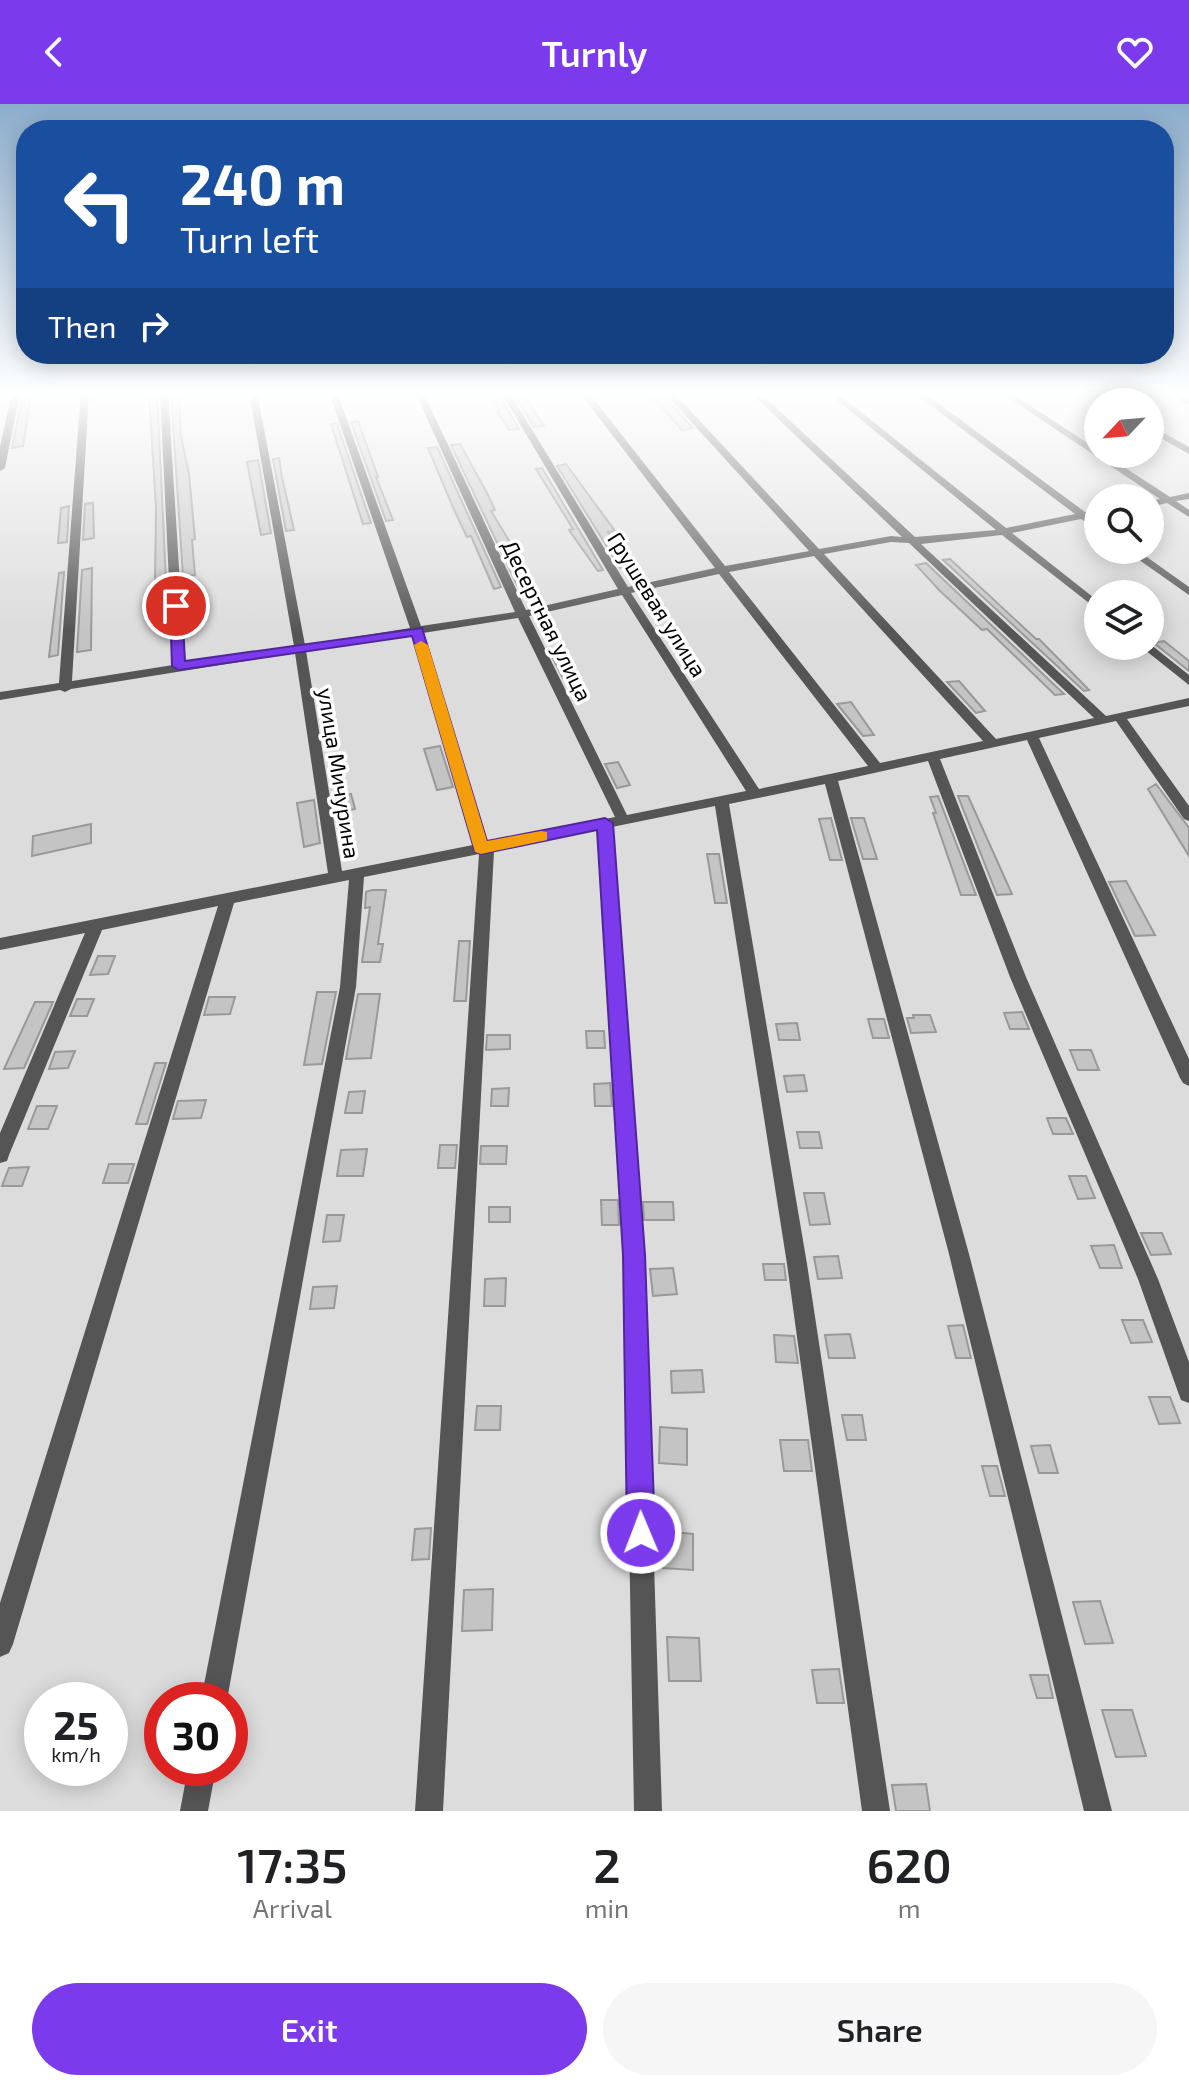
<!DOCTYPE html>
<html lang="en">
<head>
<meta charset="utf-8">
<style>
	body { margin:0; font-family:"Exo 2",sans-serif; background:#f6f6f6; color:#202124; height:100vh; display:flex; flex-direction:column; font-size:30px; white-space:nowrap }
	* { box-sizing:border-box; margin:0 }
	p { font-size:26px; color:#757577 }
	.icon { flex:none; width:44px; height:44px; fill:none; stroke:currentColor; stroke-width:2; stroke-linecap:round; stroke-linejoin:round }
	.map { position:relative; height:1707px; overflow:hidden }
	.drawer { display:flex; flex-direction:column; background:#fff; flex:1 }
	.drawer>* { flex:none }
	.banner { position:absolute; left:16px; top:16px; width:1158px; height:244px; border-radius:32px; box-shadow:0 4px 20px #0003; background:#1a4fa0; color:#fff; overflow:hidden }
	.needle { width:52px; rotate:244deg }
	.tools { position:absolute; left:1084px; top:284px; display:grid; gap:16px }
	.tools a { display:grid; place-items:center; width:80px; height:80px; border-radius:50%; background:#fff; box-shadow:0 4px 20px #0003; font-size:40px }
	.speed { position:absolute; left:24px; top:1578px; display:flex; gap:16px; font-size:40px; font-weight:700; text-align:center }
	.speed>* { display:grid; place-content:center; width:104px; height:104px; border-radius:50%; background:#fff; box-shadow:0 4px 20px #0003; line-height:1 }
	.speed small { font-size:20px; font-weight:400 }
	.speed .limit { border:12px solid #d22; background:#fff; color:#111 }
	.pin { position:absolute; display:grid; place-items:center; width:68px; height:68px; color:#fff; margin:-34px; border:4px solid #fff; border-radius:50%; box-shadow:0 2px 8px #0007 }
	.me { position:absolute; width:88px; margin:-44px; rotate:359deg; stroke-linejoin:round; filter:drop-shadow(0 0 6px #0008) }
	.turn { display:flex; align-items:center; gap:28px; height:168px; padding:0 32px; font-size:36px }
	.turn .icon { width:104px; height:104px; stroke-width:2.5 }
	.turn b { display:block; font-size:56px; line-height:68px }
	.then { display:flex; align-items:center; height:76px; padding:0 32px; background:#0003; gap:16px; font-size:30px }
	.eta { display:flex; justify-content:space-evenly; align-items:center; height:136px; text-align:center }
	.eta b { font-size:48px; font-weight:600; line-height:56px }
	.button { display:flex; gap:16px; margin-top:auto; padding:16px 32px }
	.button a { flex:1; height:92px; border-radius:48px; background:#7c3aed; color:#fff; font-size:32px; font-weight:600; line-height:92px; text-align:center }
	.button a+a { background:#f6f6f6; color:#202124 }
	header { display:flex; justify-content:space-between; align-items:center; height:104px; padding:0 32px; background:#7c3aed; color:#fff; font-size:36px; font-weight:600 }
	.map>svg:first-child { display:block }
</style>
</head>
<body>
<header><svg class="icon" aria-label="back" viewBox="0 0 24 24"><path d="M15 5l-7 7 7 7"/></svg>Turnly<svg class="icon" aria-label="heart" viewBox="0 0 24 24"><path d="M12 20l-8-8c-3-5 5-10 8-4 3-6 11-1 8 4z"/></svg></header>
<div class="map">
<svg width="1189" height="1707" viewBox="0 0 1189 1707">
	<rect width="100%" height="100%" fill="#fff"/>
	<path fill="#dcdcdc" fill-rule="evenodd" d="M0,288H1189V1707H0ZM1098,298H1150V350H1098ZM1098,394H1150V446H1098ZM1098,490H1150V542H1098ZM42,1596H110V1664H42ZM162,1596H230V1664H162Z"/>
	<path fill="#c4c4c4" stroke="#999" stroke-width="2" d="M149,288H157L166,476L155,477L156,404Z
		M171,288H179L181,332L189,370L195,435L192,436L195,471L183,473Z
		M663,291L693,324L682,326L653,293Z
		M31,293L23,342L12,344L22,294Z
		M525,293L544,322L534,323L516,294Z
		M502,296L519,325L509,326L497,308L500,307L493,297Z
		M358,317L378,373H376L393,416L386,417L351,318Z
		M331,320H337L371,419L363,420Z
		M460,340L487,389L495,406L491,407L524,461H520L530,479L517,481L451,341Z
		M437,343L501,483L494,485L471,432L467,433L455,408L428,344Z
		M279,354L282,373L294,426L286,427L273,355Z
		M258,356L271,429L261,431L247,358Z
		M566,360L615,427L608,428L630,462L620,464L557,362Z
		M542,364L603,466L598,467L569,426L573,425L536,365Z
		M93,399L94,434L83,436L85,400Z
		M69,402L67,438L58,439L61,404Z
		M950,455L1036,535H1039L1089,586L1084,587L943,456Z
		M926,459L1064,590L1055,591L987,525L982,526L940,487L916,461Z
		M92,464L91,546L77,548L82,466Z
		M64,468L58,551L49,553L59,469Z
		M1164,537L1189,557V567L1154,539Z
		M564,544L578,571L563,574L549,547Z
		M959,577L985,607L976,609L947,578Z
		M851,598L874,631L863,632L837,600Z
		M440,642L453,683L437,686L424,645Z
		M618,658L630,681L617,684L605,660Z
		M1156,680L1189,724V752L1148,685Z
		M351,690L355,705L336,709L333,693Z
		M938,692L976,791H961L933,709H936L930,693Z
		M958,692H968L1012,790L997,791Z
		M314,696L320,739L304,743L297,699Z
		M831,714L842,756H830L819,715Z
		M851,714H864L877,755H863Z
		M91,720V739L32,752L33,732Z
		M707,750H719L727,799H715Z
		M1126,777L1155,831L1135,832L1109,778Z
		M372,786H386L378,840H383L380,858H362L370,803L365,804L366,788Z
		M459,837H470L466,897H454Z
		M98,852H115L108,870L90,871Z
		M317,888H336L322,960L304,961Z
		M358,890H380L371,954L346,955Z
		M209,893H235L230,910L204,911Z
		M77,895H94L87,912H70Z
		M35,898H53L24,964L4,965Z
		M1022,908L1029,925H1010L1004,909Z
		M913,911H930L936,928L911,929L907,914H914Z
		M868,915H884L889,934H873Z
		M797,919L800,936H779L776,920Z
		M586,927H604L605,944H587Z
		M487,931H510V945L486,946Z
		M1070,946H1091L1099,966H1078Z
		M75,947L68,964L49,965L55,948Z
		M155,959H166L147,1020H136Z
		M804,971L807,987L787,988L784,972Z
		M610,979L612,1002H595L594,980Z
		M509,984L508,1002H491L492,985Z
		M365,987L362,1009H345L349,988Z
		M206,996L201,1014L173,1015L178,997Z
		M37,1002H57L48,1025H28Z
		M1047,1014H1066L1073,1030H1053Z
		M797,1028H819L822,1044H800Z
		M440,1041H457L455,1064H438Z
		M481,1042H507L506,1060H480Z
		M367,1045L363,1072H337L341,1046Z
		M109,1060H134L128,1079H103Z
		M29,1063L22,1082H2L9,1064Z
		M1069,1072H1086L1095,1094L1078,1095Z
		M804,1089H824L830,1120L810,1121Z
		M601,1096H618L619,1121H602Z
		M643,1098H673L674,1116H644Z
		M489,1103H510V1118H489Z
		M327,1111H344L340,1137L323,1138Z
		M1141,1129H1162L1171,1150L1151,1151Z
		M1114,1141L1122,1164H1100L1091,1142Z
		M838,1152L842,1174L818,1175L814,1153Z
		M763,1160H784L786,1176H765Z
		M673,1164L677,1190L653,1192L650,1165Z
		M506,1174L505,1202H484L485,1175Z
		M337,1182L334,1204L310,1205L313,1183Z
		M1122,1216H1143L1152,1238L1131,1239Z
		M963,1221L971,1254H956L948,1222Z
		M850,1230L855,1254H829L825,1231Z
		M774,1231L794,1232L798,1259L776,1258Z
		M702,1266L704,1288L672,1289L671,1267Z
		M1149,1293H1170L1180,1319L1159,1320Z
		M477,1302H501L500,1326H475Z
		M842,1311H862L866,1336H847Z
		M660,1323L687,1325V1361L659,1359Z
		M780,1336H808L812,1367H784Z
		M1050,1341L1058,1369H1039L1031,1342Z
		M982,1362H997L1005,1392H990Z
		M431,1424L429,1455L412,1456L415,1425Z
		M663,1427L693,1430V1466L663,1464Z
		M493,1485L492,1526L462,1527L464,1486Z
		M1100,1497L1113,1539L1085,1540L1073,1498Z
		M667,1533L699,1534L701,1577H669Z
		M839,1565L844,1599H817L812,1566Z
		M1030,1571H1048L1053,1594H1037Z
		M1102,1606H1132L1146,1652L1116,1653Z
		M926,1680L930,1707H896L892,1681Z"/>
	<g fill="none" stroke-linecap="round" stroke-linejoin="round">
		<path fill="#555" fill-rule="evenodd" d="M12,288H20L5,364L0,367V343Z
			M81,288H89L72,577L173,561L160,288H168L185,559L294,542L249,288H257L305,541L410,524L329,288H337L421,522L515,508L415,288H423L526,506L618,485L501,288H509L628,483L715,464L579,288H588L725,462L809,447L664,288H673L819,445L891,432L902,433L750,288H759L915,433L996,426L827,288H836L1006,424L1075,410L913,288H923L1085,408L1098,406V412L1091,413L1098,418V426L1081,415L1012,429L1098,497V506L1002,431L921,440L1106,612L1189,594V602L1127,615L1189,702V717L1184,715L1116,617L1039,634L1189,955V982L1183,979L1180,974L1027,636L940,655L1026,873L1158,1175L1189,1258V1299L1181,1296L1178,1288L1138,1175L1010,873L928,657L838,677L969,1150L1112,1707H1084L949,1150L825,680L729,700L807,1160L890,1707H862L787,1160L715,702L612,723L644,1151L662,1707H634L624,1151L598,726L494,747L443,1707H415L479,750L364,773L356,883L227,1596H201L340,883L349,776L234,799L13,1540L9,1549L0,1553V1499L218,802L102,826L9,1051L7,1057L0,1059V1029L85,829L0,846V834L328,769L295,549L71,585L65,588L60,586L0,596V588L59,579ZM891,438L909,439L1094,614L996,635L824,450ZM814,452L983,637L880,659L729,468ZM719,470L868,662L759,685L631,489ZM622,491L746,687L627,711L529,512ZM518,514L615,713L486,738L423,529ZM412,531L473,741L342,767L306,547Z
			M1000,288H1010L1098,346V350H1104L1170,393L1189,389V395L1176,397L1189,406V413L1167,399L1150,403V397L1160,395Z
			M1087,288H1097L1110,298H1101Z
			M1167,288H1177L1189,296V301Z
			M1150,321L1189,343V350L1150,328Z
			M1125,446H1137L1189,483V491Z
			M1150,540L1189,571V581L1140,542H1150Z
			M188,1664H216L208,1707H180Z"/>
	</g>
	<linearGradient id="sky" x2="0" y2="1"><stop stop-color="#8cadcc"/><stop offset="0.55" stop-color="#fff"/><stop offset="1" stop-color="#fff" stop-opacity="0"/></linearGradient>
	<rect width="1189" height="527" fill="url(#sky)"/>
	<path fill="#7c3aed" stroke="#51269a" stroke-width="2" d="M176,498L182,502L185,557L422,524L487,737L605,714L613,719L645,1151L655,1429L651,1439L641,1443L631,1439L627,1429L623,1151L597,726L481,750L475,748L412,532L179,566L172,562L170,502Z"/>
	<path fill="#f59e0b" d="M421,537L428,541L487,737L541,727L547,728V736L481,750L475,748L414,541Z"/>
	<g text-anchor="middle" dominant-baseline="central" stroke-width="7" stroke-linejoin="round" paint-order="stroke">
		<g font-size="22" fill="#000" stroke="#fff">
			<text transform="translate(658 500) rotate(58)">Грушевая улица</text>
			<text transform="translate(548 516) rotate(64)">Десертная улица</text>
			<text transform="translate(340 669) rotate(81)">улица Мичурина</text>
		</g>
	</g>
</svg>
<div class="tools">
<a><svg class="needle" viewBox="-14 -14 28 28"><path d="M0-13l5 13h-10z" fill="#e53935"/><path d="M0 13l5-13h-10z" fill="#757577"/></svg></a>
<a><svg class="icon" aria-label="search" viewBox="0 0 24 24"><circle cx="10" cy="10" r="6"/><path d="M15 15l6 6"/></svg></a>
<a><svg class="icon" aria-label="layers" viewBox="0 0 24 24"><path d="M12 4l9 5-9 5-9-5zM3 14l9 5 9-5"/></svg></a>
</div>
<div class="speed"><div>25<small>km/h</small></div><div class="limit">30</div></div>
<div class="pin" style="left:176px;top:502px;background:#d93025"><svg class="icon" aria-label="arrive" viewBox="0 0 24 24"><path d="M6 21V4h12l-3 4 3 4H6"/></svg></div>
<svg class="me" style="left:641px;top:1429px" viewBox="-20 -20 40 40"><circle r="17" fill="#7c3aed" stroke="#fff" stroke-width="3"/><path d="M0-11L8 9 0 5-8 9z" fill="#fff"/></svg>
<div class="banner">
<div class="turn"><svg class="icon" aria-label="left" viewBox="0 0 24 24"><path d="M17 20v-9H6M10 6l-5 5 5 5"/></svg><div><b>240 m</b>Turn left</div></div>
<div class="then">Then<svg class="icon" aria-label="right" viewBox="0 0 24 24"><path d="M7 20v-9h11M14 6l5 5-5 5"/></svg></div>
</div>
</div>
<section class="drawer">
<div class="eta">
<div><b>17:35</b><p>Arrival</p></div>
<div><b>2</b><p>min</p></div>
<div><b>620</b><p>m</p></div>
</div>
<div class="button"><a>Exit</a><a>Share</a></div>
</section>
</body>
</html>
